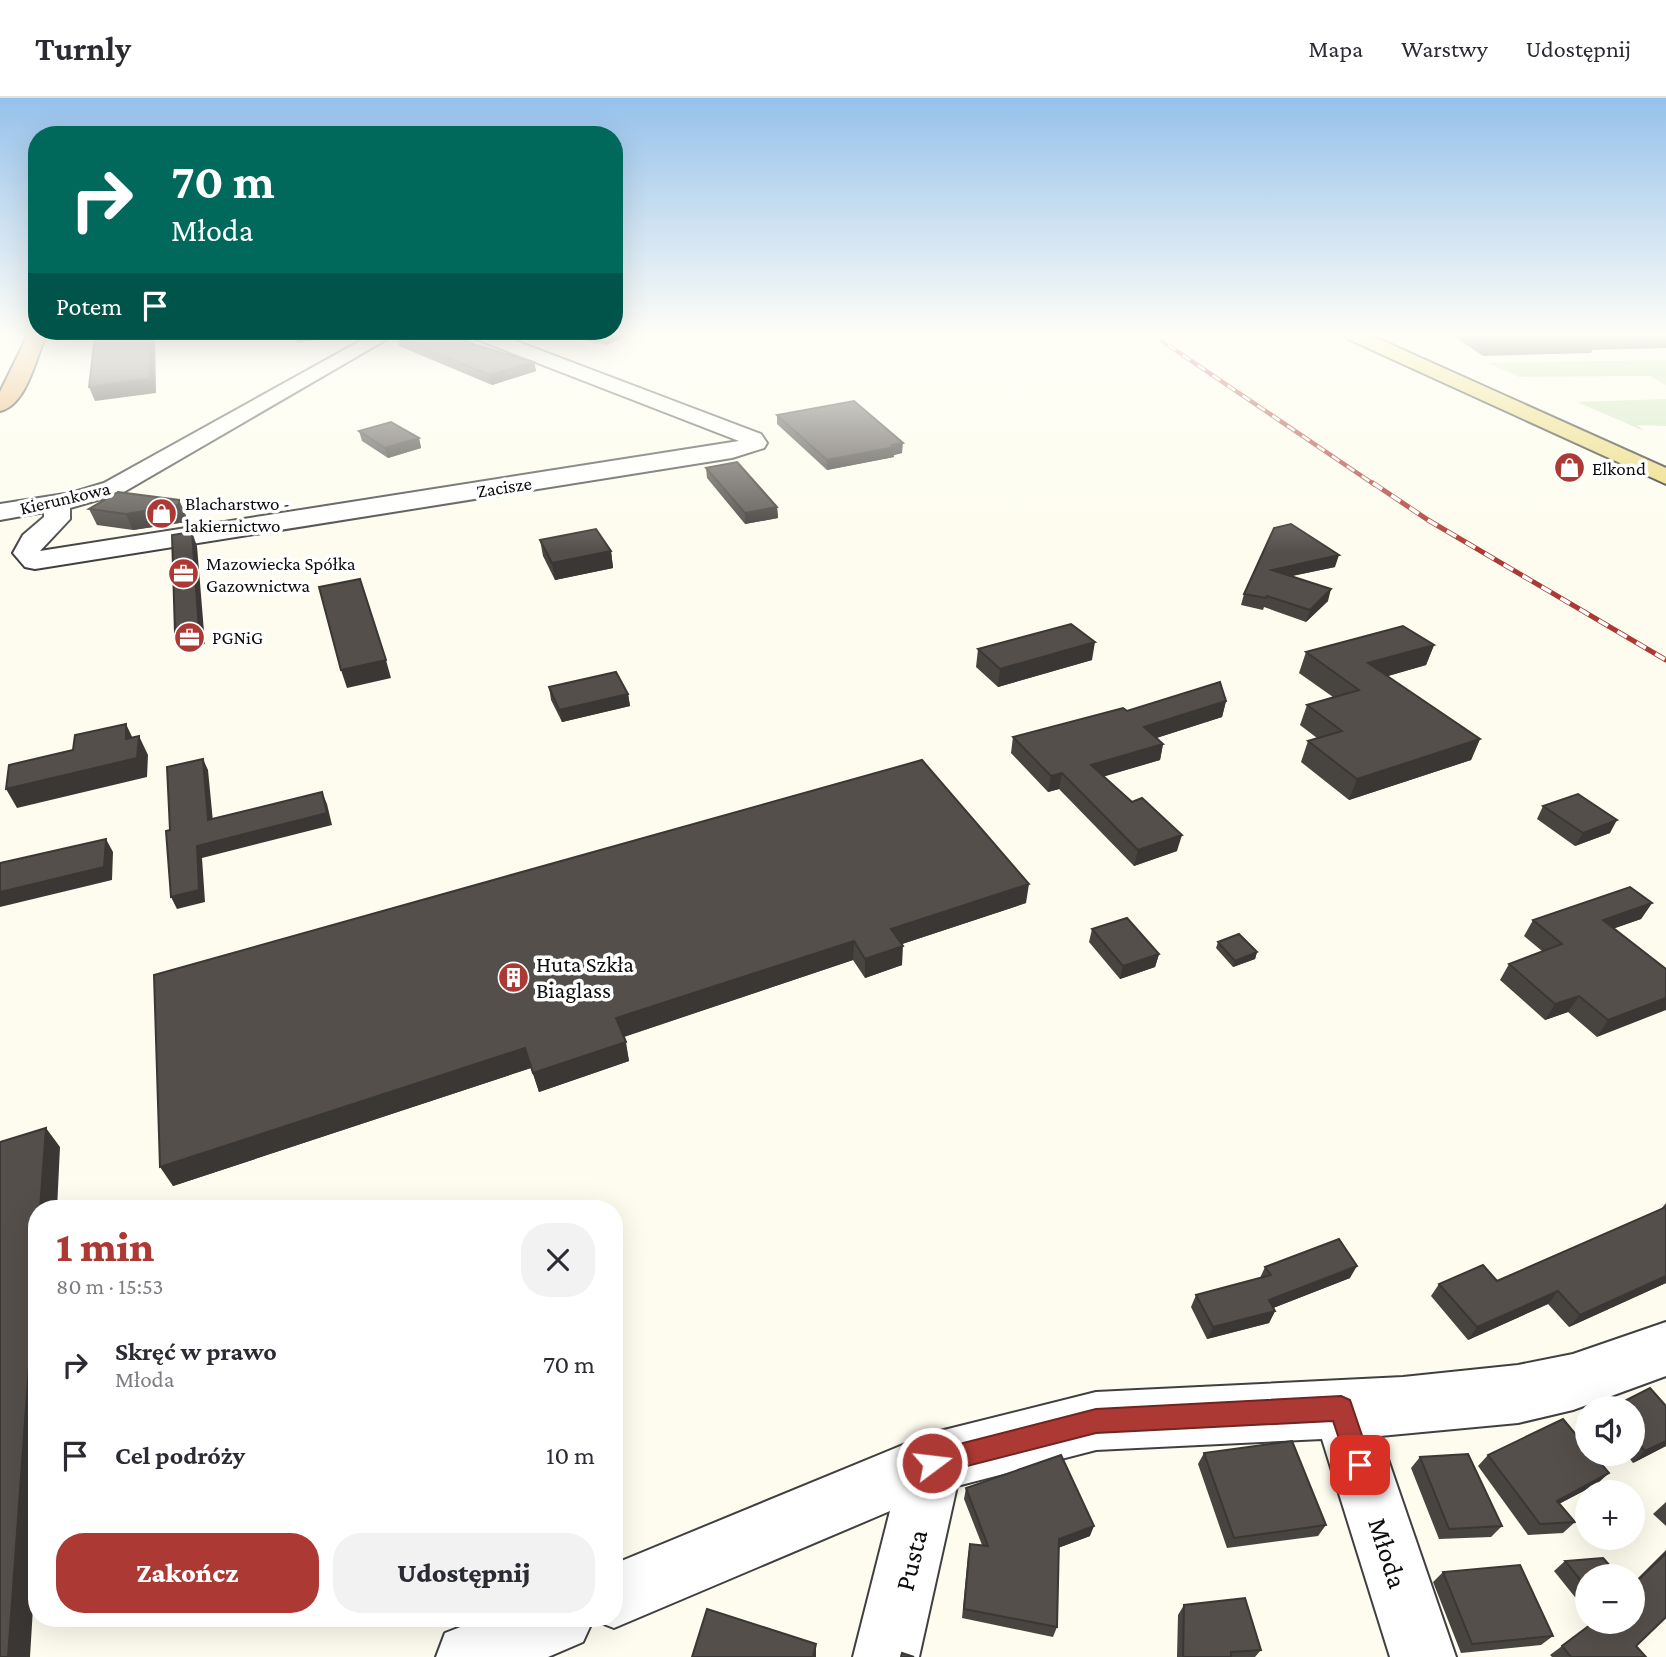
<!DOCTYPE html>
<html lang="pl">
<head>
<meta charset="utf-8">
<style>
	body { margin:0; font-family:"Crimson Pro",serif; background:#f2f2f3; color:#2b2b33; height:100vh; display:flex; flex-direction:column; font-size:26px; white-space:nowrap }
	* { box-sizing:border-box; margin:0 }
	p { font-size:23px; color:#7c7c81 }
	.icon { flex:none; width:38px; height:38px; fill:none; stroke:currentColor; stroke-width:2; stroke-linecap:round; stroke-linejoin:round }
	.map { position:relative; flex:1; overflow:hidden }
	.side { position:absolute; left:28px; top:1102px; width:595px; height:427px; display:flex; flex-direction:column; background:#fff; border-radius:28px; box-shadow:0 7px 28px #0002 }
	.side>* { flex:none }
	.top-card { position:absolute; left:28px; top:28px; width:595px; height:214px; border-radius:28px; box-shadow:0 7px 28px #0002; background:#00695c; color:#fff; overflow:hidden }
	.fabs { position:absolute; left:1575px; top:1298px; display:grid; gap:14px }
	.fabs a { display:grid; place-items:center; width:70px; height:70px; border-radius:50%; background:#fff; box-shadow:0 7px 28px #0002; font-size:35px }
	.pin { position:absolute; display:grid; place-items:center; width:60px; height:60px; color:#fff; margin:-30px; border-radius:14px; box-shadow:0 4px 10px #0006 }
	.me { position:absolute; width:77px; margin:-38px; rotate:75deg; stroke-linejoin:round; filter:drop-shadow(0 0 5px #0008) }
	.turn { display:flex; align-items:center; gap:24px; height:147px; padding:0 28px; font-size:32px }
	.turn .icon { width:91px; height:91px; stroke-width:2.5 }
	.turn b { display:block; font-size:49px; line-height:60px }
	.then { display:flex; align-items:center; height:66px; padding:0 28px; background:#0003; gap:14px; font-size:26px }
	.round { display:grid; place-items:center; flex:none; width:74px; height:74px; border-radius:28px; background:#f2f2f3 }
	.overview { display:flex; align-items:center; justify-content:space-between; height:119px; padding:0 28px }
	h1 { font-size:42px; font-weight:800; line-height:52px; color:#ad3934 }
	.action { display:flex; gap:14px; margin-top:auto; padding:14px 28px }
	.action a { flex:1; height:80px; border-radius:28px; background:#ad3934; color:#fff; font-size:28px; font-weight:800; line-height:80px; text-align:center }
	.action a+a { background:#f2f2f3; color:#2b2b33 }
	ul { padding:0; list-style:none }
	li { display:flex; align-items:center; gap:21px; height:91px; padding:0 28px }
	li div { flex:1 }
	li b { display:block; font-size:26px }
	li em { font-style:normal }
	header { display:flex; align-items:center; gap:42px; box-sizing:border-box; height:98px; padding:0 35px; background:#fff; border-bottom:2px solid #e1e1e2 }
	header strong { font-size:33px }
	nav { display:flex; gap:38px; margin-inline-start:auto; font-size:24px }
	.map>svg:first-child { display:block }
</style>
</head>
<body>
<header>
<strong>Turnly</strong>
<nav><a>Mapa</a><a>Warstwy</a><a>Udostępnij</a></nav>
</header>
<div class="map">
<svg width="1666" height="1559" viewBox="0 0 1666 1559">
	<rect width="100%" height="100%" fill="#fdfcee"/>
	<path fill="#cde4bb" d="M1666,262V287L1650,278L1519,279L1488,265Z
		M1666,301V328L1637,327L1644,333L1577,304Z"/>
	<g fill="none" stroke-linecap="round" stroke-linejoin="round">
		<defs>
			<path id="minor" d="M371,237H394L122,395L70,410V421L40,453L739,343L476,241L474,237H500L761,336L767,345L764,350L732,360L35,471L25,469L13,455L23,437L44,419V414L0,422V406L71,395L104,385Z
				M1666,1224V1278L1573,1312L1518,1325L1380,1338L1456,1559H1390L1322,1341L1096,1352L957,1388L919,1559H853L890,1413L614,1530L593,1522L583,1544L548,1559H436L445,1535L481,1521H614V1466L932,1335L1096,1294L1403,1279L1518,1267L1573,1256Z"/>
			<path id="major" d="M1346,237H1370L1666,370V386L1348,241Z"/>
			<path id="highway" d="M28,237H46C36,259 27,307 0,313V294Z"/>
		</defs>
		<use href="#minor" stroke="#404040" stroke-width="4"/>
		<use href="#major" stroke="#1e1e1e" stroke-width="4"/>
		<use href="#highway" stroke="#1e1e1e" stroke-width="4"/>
		<use href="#minor" fill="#fff" fill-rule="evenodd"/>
		<use href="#major" fill="#ead872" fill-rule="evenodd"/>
		<use href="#highway" fill="#e4ab65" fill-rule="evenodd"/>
		<defs>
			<path id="rail-far1" d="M1153,237L1375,387"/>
			<path id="rail" d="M1373,385L1428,422L1666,562"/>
		</defs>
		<use href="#rail-far1" stroke="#ad3934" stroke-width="4.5"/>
		<use href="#rail" stroke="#ad3934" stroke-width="5"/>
		<use href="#rail-far1" stroke="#fff" stroke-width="2.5" stroke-dasharray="9" stroke-linecap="butt"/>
		<use href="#rail" stroke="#fff" stroke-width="3.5" stroke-dasharray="11" stroke-linecap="butt"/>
	</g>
	<path fill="#484440" d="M561,237H628L606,247Z
		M1452,237H1666V250L1592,252L1591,255L1483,258Z
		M397,239L534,264L536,273L492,287L399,248Z
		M777,317L902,355L894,357V359L827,372L777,326Z
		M359,333L419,340L421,350L388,360L362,343Z
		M706,370L777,409L778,420L745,426L707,380Z
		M179,402L186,418V424L133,432L97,427L89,411Z
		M1274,430L1335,469L1291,478L1328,503L1306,524L1264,509L1263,512L1241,507L1244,496Z
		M540,442L611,453L613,470L555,482L543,458Z
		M1434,547L1426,567L1387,578L1480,641L1471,662L1349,702L1301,664L1308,643L1317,640L1300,627L1307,607L1333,599L1299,575L1306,554Z
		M978,551L1092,562L998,589L976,569Z
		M549,589L628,596L630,608L562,624L551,602Z
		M1226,603L1222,619L1156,640L1163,646L1160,662L1104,678L1177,753L1134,768L1059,691L1048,694L1011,655L1013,639L1127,613Z
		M1543,708L1610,735L1575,748L1537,721Z
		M1026,805L902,846V867L865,880L853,862L624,939L629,963L539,994L531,970L173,1088L154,877Z
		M1652,805L1641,821L1614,830L1666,871L1597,939L1568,914L1545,922L1500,882L1509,866L1542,853L1524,838L1533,822Z
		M1092,831L1159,856L1155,869L1120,881L1089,844Z
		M1218,844L1257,854L1255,861L1233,869L1216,850Z
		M1666,1105V1185L1569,1229L1548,1206L1468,1242L1431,1198L1439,1186L1497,1183L1661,1111Z
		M1265,1169L1350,1180L1273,1210L1275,1213L1269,1225L1207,1241L1191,1209L1196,1197L1260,1180Z
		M1666,1308V1348L1633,1365L1626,1356H1633V1311Z
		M1204,1355L1326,1427L1318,1438L1227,1450L1198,1366Z
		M1488,1357L1597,1386L1559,1406L1575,1424L1563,1435L1528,1437L1478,1368Z
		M1420,1359L1502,1428L1491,1439L1439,1441L1411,1370Z
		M966,1390L1090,1438L1058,1450L1057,1529L1053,1539L962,1520L968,1457L970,1446L982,1447L964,1401Z
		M1666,1404V1428L1653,1416Z
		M1666,1452V1519L1636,1548L1646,1559H1552L1550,1557L1594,1524H1633V1485Z
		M1565,1463L1587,1479V1514L1554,1473Z
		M1443,1474L1553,1538L1541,1547L1461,1555L1433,1484Z
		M1184,1507L1261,1552L1255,1559H1177L1178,1517Z"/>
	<path fill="#3b3734" d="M150,237H155L156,295L95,303L89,289Z
		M295,237H326L327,241L297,245Z
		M605,237H628L606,247Z
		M534,264L536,273L492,287L490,277Z
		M419,340L421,350L388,360L385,350Z
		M903,345L902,355L894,357V359L827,372V362Z
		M179,402L186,418V424L133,432L126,416Z
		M777,409L778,420L745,426V415Z
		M192,434L197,448L205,546L182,550L175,535Z
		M611,453L613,470L555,482L552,465Z
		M1339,457L1335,469L1269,483L1272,472Z
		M1331,491L1328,503L1306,524L1310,512Z
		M1095,544L1092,562L998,589L1000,571Z
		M1434,547L1426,567L1361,586L1368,565Z
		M386,562L391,580L347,590L341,572Z
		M628,596L630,608L562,624L559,612Z
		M1226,603L1222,619L1141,645L1144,629Z
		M126,626L135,645L126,641Z
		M139,638L148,657L147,679L17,710L6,691Z
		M1480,641L1471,662L1349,702L1357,681Z
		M1163,646L1160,662L1089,683L1091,667Z
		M203,661L208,672L214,734L208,722Z
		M1062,675L1059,691L1048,694L1051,678Z
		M322,694L327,706L332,727L202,760L205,804L177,811L171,799L197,748Z
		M1617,722L1610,735L1575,748L1583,735Z
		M1182,737L1177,753L1134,768L1138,752Z
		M106,741L113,754L112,782L0,809V794Z
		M1029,786L1026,805L890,850L891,831Z
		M1652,805L1641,821L1593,838L1603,822Z
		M854,843L853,862L620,940L616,920Z
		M903,848L902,867L865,880V861Z
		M1257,854L1255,861L1233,869L1235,863Z
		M1159,856L1155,869L1120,881L1123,868Z
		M1579,898L1568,914L1545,922L1555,906Z
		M1666,900V912L1597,939L1608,922Z
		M626,944L629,963L539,994L533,975Z
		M525,950L531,970L173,1088L160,1069Z
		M46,1030L60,1049L57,1111H40Z
		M37,1157V1444L30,1559H8Z
		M1357,1168L1350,1180L1263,1214L1269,1202Z
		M1666,1178V1185L1569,1229L1580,1217Z
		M1558,1193L1548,1206L1468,1242L1477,1229Z
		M1275,1213L1269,1225L1207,1241L1213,1229Z
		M1666,1343V1348L1633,1365L1645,1353Z
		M1609,1375L1597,1386L1545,1413L1557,1403Z
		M1094,1428L1090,1438L1055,1451L1059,1441Z
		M816,1546V1559H813Z"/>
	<path fill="#544f4a" stroke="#3b3734" stroke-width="2" d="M95,237H150V281L89,289Z
		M406,237H453L476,247L534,264L490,277L397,239Z
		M854,303L903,345L892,347L895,349L827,362L777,317Z
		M391,324L419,340L385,350L359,333Z
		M737,364L777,409L745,415L706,370Z
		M118,394L179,402V407L126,416L89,411Z
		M1291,426L1339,457L1272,472L1331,491L1310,512L1267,498L1266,500L1244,496L1274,430Z
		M596,431L611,453L552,465L540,442Z
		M192,434L199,531L175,535L172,437Z
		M360,481L386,562L341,572L319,489Z
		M1071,526L1095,544L1000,571L978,551Z
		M1403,528L1434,547L1368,565L1480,641L1357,681L1308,643L1342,633L1307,607L1359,592L1306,554Z
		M616,574L628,596L559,612L549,589Z
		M1220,584L1226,603L1144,629L1163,646L1091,667L1132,704L1142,700L1182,737L1138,752L1062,675L1051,678L1013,639L1123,610L1127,613Z
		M126,626V641L139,638L137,660L6,691L9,667L73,652L75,637Z
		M203,661L208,722L322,694L327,715L197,748L199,792L171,799L166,733L170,732L167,669Z
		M922,662L1029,786L891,831L903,848L865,861L854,843L616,920L626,944L533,975L525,950L160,1069L154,877Z
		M1578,696L1617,722L1583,735L1543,708Z
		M106,741L104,769L0,794V765Z
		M1630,789L1652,805L1603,822L1666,871V900L1608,922L1579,898L1555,906L1509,866L1562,846L1533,822Z
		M1127,820L1159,856L1123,868L1092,831Z
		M1239,836L1257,854L1235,863L1218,844Z
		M46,1030L40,1111H37V1157L8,1559H0V1044Z
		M1666,1109V1178L1580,1217L1558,1193L1477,1229L1439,1186L1483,1167L1497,1183Z
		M1339,1141L1357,1168L1269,1202L1275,1213L1213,1229L1196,1197L1271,1177L1265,1169Z
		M1650,1290L1666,1308V1343L1645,1353L1633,1339V1311H1609Z
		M1563,1321L1587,1350V1356H1593L1609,1375L1557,1403L1575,1424L1540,1426L1488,1357Z
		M1292,1343L1326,1427L1234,1440L1204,1355Z
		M1468,1356L1502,1428L1449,1431L1420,1359Z
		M1061,1357L1094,1428L1059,1441L1057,1529L964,1511L970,1446L988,1448L966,1390Z
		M1666,1455V1519L1636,1548L1646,1559H1571L1562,1548L1594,1524H1633V1487Z
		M1603,1460L1620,1479H1587V1490L1565,1463Z
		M1520,1467L1553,1538L1472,1546L1443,1474Z
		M1245,1500L1261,1552L1231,1554V1559H1183L1184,1507Z
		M707,1511L816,1546L813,1559H692Z
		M902,1555L914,1559H901Z"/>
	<linearGradient id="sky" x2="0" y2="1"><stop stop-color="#95c1eb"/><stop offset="0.52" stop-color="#fefef7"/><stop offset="1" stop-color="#fefef7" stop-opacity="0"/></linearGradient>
	<rect width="1666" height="455" fill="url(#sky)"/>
	<path fill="#ad3934" stroke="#702522" stroke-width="2" d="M1341,1298L1350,1302L1372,1367L1368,1376L1360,1380L1351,1376L1333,1323L1096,1335L932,1377L923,1374L920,1365L923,1356L932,1353L1096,1311Z"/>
	<defs>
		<symbol id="shop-disc" viewBox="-11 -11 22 22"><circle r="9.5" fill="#ad3934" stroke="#fff"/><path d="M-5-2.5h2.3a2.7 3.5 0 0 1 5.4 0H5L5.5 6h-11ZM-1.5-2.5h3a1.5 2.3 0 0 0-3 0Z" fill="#fff"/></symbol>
		<symbol id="office-disc" viewBox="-11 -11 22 22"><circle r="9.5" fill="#ad3934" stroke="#fff"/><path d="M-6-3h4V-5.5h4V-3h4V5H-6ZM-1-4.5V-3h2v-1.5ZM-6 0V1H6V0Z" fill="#fff"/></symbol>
		<symbol id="building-disc" viewBox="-11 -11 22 22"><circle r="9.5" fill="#ad3934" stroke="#fff"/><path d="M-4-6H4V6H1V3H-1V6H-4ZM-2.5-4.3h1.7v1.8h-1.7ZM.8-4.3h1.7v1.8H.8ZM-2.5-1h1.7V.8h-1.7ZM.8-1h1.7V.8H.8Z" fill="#fff"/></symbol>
	</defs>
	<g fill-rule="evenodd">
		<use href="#shop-disc" x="1552" y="352" width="35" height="35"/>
		<use href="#shop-disc" x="144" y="398" width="35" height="35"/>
		<use href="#office-disc" x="166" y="458" width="35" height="35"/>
		<use href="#office-disc" x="172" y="522" width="35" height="35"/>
		<use href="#building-disc" x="496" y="862" width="35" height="35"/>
	</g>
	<g text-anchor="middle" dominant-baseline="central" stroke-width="7" stroke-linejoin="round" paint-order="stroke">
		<g font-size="19" fill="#0d0d0d" stroke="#fff" text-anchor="start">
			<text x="1592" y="370">Elkond</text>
			<text x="185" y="405">Blacharstwo -<tspan x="185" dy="22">lakiernictwo</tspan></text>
			<text x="206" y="465">Mazowiecka Spółka<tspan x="206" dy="22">Gazownictwa</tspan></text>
			<text x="212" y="539">PGNiG</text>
		</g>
		<g font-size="19" fill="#0d0d0d" stroke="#fff">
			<text transform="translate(504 389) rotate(-9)">Zacisze</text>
			<text transform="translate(65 400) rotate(-13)">Kierunkowa</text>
		</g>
		<g font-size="23" fill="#0d0d0d" stroke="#fff" text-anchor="start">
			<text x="536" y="866">Huta Szkła<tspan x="536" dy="26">Biaglass</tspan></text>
		</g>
		<g font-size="28" fill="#0d0d0d" stroke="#fff">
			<text transform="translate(1388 1455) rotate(72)">Młoda</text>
			<text transform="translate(911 1462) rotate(-76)">Pusta</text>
		</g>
	</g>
</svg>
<div class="fabs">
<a><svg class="icon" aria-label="sound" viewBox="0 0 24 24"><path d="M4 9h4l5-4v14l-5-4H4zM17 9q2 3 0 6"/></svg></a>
<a>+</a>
<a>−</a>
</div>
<div class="pin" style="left:1360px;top:1367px;background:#d93025"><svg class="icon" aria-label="arrive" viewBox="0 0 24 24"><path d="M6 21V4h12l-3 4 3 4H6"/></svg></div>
<svg class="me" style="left:932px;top:1365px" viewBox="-20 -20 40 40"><circle r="17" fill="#ad3934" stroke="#fff" stroke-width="3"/><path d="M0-11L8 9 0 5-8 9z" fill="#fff"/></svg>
<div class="top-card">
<div class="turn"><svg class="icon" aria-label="right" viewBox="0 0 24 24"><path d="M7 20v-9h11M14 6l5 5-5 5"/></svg><div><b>70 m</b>Młoda</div></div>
<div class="then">Potem<svg class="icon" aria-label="arrive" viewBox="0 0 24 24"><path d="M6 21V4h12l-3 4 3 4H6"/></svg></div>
</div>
<section class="side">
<div class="overview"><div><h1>1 min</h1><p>80 m · 15:53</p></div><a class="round"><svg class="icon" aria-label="close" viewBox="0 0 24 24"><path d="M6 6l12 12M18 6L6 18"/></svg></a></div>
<ul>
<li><svg class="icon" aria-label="right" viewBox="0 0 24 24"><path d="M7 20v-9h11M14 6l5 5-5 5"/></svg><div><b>Skręć w prawo</b><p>Młoda</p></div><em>70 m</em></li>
<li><svg class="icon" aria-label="arrive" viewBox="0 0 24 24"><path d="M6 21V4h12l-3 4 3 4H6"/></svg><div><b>Cel podróży</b></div><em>10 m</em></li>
</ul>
<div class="action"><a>Zakończ</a><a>Udostępnij</a></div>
</section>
</div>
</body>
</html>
